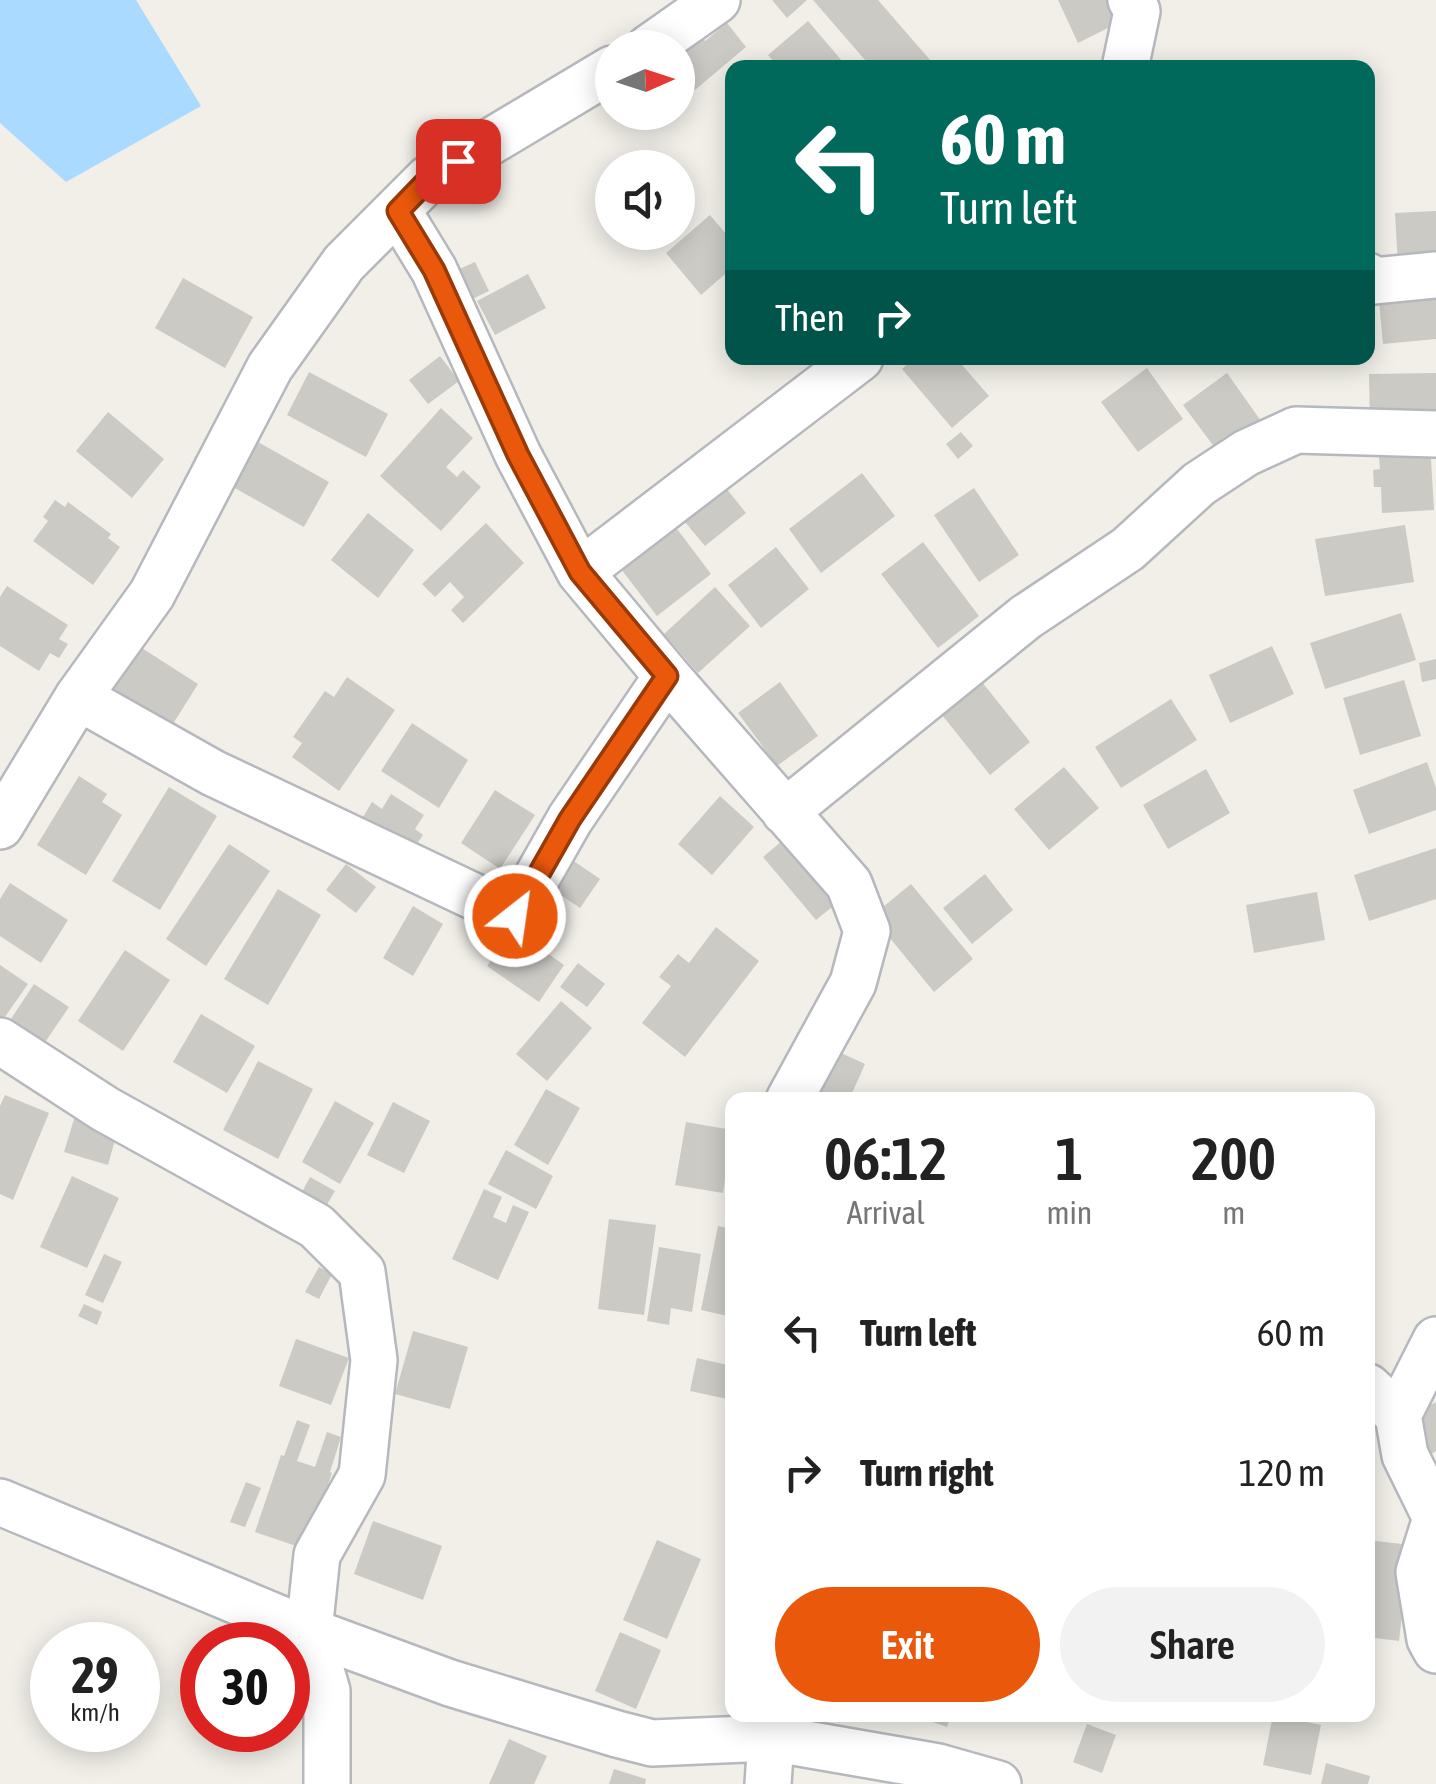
<!DOCTYPE html>
<html lang="en">
<head>
<meta charset="utf-8">
<style>
	body { margin:0; font-family:"Asap Condensed",sans-serif; background:#f2f2f2; color:#222; height:100vh; display:flex; flex-direction:column; font-size:38px; white-space:nowrap }
	* { box-sizing:border-box; margin:0 }
	p { font-size:32px; color:#767676 }
	.icon { flex:none; width:55px; height:55px; fill:none; stroke:currentColor; stroke-width:2; stroke-linecap:round; stroke-linejoin:round }
	.map { position:relative; flex:1; overflow:hidden }
	.panel { position:absolute; left:725px; top:1092px; width:650px; height:630px; display:flex; flex-direction:column; background:#fff; border-radius:20px; box-shadow:0 5px 25px #0003 }
	.panel>* { flex:none }
	.top-card { position:absolute; left:725px; top:60px; width:650px; height:305px; border-radius:20px; box-shadow:0 5px 25px #0003; background:#00695c; color:#fff; overflow:hidden }
	.needle { width:65px; rotate:87deg }
	.fabs { position:absolute; left:595px; top:30px; display:grid; gap:20px }
	.fabs a { display:grid; place-items:center; width:100px; height:100px; border-radius:50%; background:#fff; box-shadow:0 5px 25px #0003; font-size:50px }
	.speed { position:absolute; left:30px; top:1622px; display:flex; gap:20px; font-size:50px; font-weight:700; text-align:center }
	.speed>* { display:grid; place-content:center; width:130px; height:130px; border-radius:50%; background:#fff; box-shadow:0 5px 25px #0003; line-height:1 }
	.speed small { font-size:25px; font-weight:400 }
	.speed .limit { border:15px solid #d22; background:#fff; color:#111 }
	.pin { position:absolute; display:grid; place-items:center; width:85px; height:85px; color:#fff; margin:-42px; border-radius:20px; box-shadow:0 5px 15px #0006 }
	.me { position:absolute; width:110px; margin:-55px; rotate:30deg; stroke-linejoin:round; filter:drop-shadow(0 0 8px #0008) }
	.turn { display:flex; align-items:center; gap:35px; height:210px; padding:0 50px; font-size:45px }
	.turn .icon { width:130px; height:130px; stroke-width:2.5 }
	.turn b { display:block; font-size:70px; line-height:85px }
	.then { display:flex; align-items:center; height:95px; padding:0 50px; background:#0003; gap:20px; font-size:38px }
	.eta { display:flex; justify-content:space-evenly; align-items:center; height:170px; text-align:center }
	.eta b { font-size:60px; font-weight:600; line-height:70px }
	.primary-button { display:flex; gap:20px; margin-top:auto; padding:20px 50px }
	.primary-button a { flex:1; height:115px; border-radius:60px; background:#ea580c; color:#fff; font-size:40px; font-weight:600; line-height:115px; text-align:center }
	.primary-button a+a { background:#f2f2f2; color:#222 }
	ul { padding:0; list-style:none }
	li { display:flex; align-items:center; gap:30px; height:140px; padding:0 50px }
	li div { flex:1 }
	li b { display:block; font-size:38px }
	li em { font-style:normal }
	.map>svg:first-child { display:block }
</style>
</head>
<body>
<div class="map">
<svg width="1436" height="1784" viewBox="0 0 1436 1784">
	<rect width="100%" height="100%" fill="#f1efe8"/>
	<path fill="#aadaff" d="M0,0H136L201,106L66,182L0,123Z"/>
	<path fill="#cccac5" d="M772,0H807L787,18Z
		M813,0H878L931,61L924,68H872Z
		M1058,0H1119L1128,18L1078,43Z
		M808,21L848,68H779L768,55Z
		M727,23L746,47L695,90L678,68V52L699,35L705,41Z
		M1436,211V264L1398,266L1395,213Z
		M710,215L732,241V268L701,295L666,253Z
		M475,262L489,291L468,301L455,271Z
		M528,274L546,308L495,335L477,301Z
		M183,278L253,317L225,368L155,328Z
		M1436,285V339L1383,344L1378,290Z
		M440,356L459,381L428,404L409,380Z
		M915,358H956L989,396L952,428L902,369Z
		M1147,368L1183,419L1138,452L1101,402Z
		M309,372L388,414L366,457L287,415Z
		M1227,373L1261,421L1218,452L1183,405Z
		M1436,373V425L1370,426L1369,374Z
		M441,408L473,438L446,467L457,477L463,470L481,487L441,531L380,476Z
		M108,412L164,459L132,498L76,451Z
		M961,432L973,446L958,459L946,444Z
		M258,442L329,482L304,527L233,487Z
		M1430,443L1434,510L1382,513L1381,487H1374L1373,470L1380,469L1378,447Z
		M862,473L895,516L821,573L789,529Z
		M726,488L746,513L705,546L685,522Z
		M974,488L1019,555L979,582L934,515Z
		M55,500L65,507L68,502L111,534L108,538L120,547L93,585L33,541L48,521L43,517Z
		M368,513L414,550L378,598L331,560Z
		M665,513L711,574L657,616L611,556Z
		M486,523L524,563L463,623L451,610L464,597L450,582L435,597L422,584Z
		M1405,525L1414,582L1325,596L1315,539Z
		M923,542L979,616L938,648L881,574Z
		M776,547L809,589L761,628L728,585Z
		M7,586L68,625L59,639L68,644L59,658L50,653L39,671L0,646V597Z
		M715,587L750,626L698,673L664,634Z
		M1401,613L1416,660L1325,689L1310,643Z
		M134,643L198,684L168,732L103,691Z
		M1272,646L1294,694L1230,723L1209,675Z
		M1436,659V679L1422,682L1419,663Z
		M347,677L395,710L339,791L292,757L302,743L293,737L325,691L334,697Z
		M1404,680L1421,736L1360,755L1343,698Z
		M780,682L818,736L777,766L738,713Z
		M982,682L1030,742L990,775L942,715Z
		M1171,699L1197,740L1121,788L1095,747Z
		M412,723L468,760L439,808L381,771Z
		M1427,762L1436,788V810L1369,834L1353,790Z
		M1064,767L1099,808L1049,850L1014,809Z
		M1206,769L1230,813L1168,849L1143,805Z
		M79,776L107,794L102,802L122,815L86,875L37,845Z
		M169,787L217,816L160,910L112,881Z
		M495,790L535,815L500,869L461,843Z
		M391,794L424,815L415,829L423,835L410,854L360,822L372,802L382,809Z
		M720,796L754,827L712,875L678,844Z
		M789,835L842,899L816,920L763,857Z
		M229,844L270,871L206,966L166,939Z
		M1436,848V899L1369,921L1354,875Z
		M562,853L600,879L580,908L542,882Z
		M346,864L376,887L356,913L326,890Z
		M985,874L1013,910L972,944L943,908Z
		M10,883L68,920L41,963L0,936V899Z
		M911,884L973,959L934,992L872,916Z
		M278,889L321,915L268,1005L224,979Z
		M1317,892L1325,940L1254,953L1246,905Z
		M413,906L443,924L413,976L383,958Z
		M716,927L759,961L685,1057L642,1023L671,986L659,977L678,954L689,963Z
		M513,929L564,965L539,1002L487,966Z
		M125,950L170,980L123,1051L78,1021Z
		M578,963L605,984L587,1007L560,987Z
		M0,965L28,984L0,1024Z
		M34,984L69,1007L35,1057L1,1034Z
		M561,1001L592,1028L547,1081L516,1054Z
		M201,1014L255,1046L227,1093L173,1062Z
		M824,1045L865,1064L849,1100H798Z
		M258,1061L313,1089L278,1159L223,1130Z
		M546,1089L580,1108L548,1165L514,1145Z
		M5,1095L49,1113L13,1200L0,1194V1106Z
		M335,1101L374,1123L340,1184L302,1162Z
		M393,1102L430,1121L404,1173L367,1155Z
		M75,1116L118,1129L108,1165L64,1152Z
		M686,1122L732,1130L723,1193L675,1185Z
		M506,1150L553,1176L536,1209L488,1184Z
		M72,1176L119,1198L87,1268L40,1247Z
		M310,1177L335,1191L325,1208L301,1194Z
		M484,1189L502,1197L493,1217L506,1223L513,1205L529,1212L498,1280L452,1259Z
		M609,1219L656,1225L644,1315L598,1309Z
		M718,1226L732,1229V1317L701,1310Z
		M659,1247L701,1254L692,1312L671,1308L669,1325L647,1321Z
		M104,1254L122,1262L103,1303L85,1295Z
		M319,1267L332,1274L319,1299L305,1292Z
		M84,1304L102,1312L97,1325L78,1316Z
		M413,1331L468,1347L450,1409L395,1394Z
		M296,1339L349,1358L331,1405L279,1386Z
		M697,1358L732,1366V1400L690,1391Z
		M1436,1402V1451L1428,1456L1408,1417Z
		M297,1420L310,1425L297,1461L315,1467L327,1432L341,1437L330,1472L332,1473L305,1549L255,1532L281,1455L284,1456Z
		M246,1482L261,1488L245,1527L230,1522Z
		M373,1521L442,1546L423,1600L354,1574Z
		M657,1540L701,1559L667,1639L623,1620Z
		M1368,1540L1410,1545L1399,1641L1368,1637Z
		M620,1632L661,1650L636,1709L595,1691Z
		M912,1715H951L947,1727Z
		M1273,1715L1321,1725L1311,1775L1263,1765Z
		M1087,1724L1116,1735L1102,1773L1073,1762Z
		M509,1739L547,1756L534,1784H489Z
		M1326,1763L1370,1776L1368,1784H1321Z
		M614,1769L646,1779L645,1784H609Z"/>
	<g fill="none" stroke-linecap="round" stroke-linejoin="round">
		<defs>
			<path id="minor" d="M649,48L717,0
				M1125,68L1137,11L1131,0
				M398,211L434,270L518,455L580,572L667,676L849,884L867,931L853,983L789,1100
				M1368,276L1373,281L1436,275
				M580,572L860,358
				M78,697L213,773L515,916L570,819L667,676
				M785,812L1026,617L1128,549L1199,484L1246,453L1296,430L1436,434
				M0,826L78,697L152,594L270,367L344,263L428,179L612,69
				M0,1041L105,1109L316,1226L362,1272L374,1360L362,1475L317,1555L309,1631L327,1691V1784
				M1368,1387L1398,1415L1405,1455L1436,1518
				M1398,1415L1436,1340
				M0,1502L309,1631L450,1683L617,1734L652,1743L771,1738L938,1767L998,1784
				M1436,1518L1419,1572L1430,1639L1436,1650
				M768,1784L771,1738"/>
		</defs>
		<use href="#minor" stroke="#b5b8bc" stroke-width="50"/>
		<use href="#minor" stroke="#fff" stroke-width="45"/>
	</g>
	<g fill="none" stroke-linecap="round" stroke-linejoin="round">
		<defs>
			<path id="route" d="M458,161L428,180L398,211L434,270L518,455L580,572L667,676L570,819L515,916"/>
		</defs>
		<use href="#route" stroke="#983908" stroke-width="25"/>
		<use href="#route" stroke="#ea580c" stroke-width="18"/>
	</g>
</svg>
<div class="fabs">
<a><svg class="needle" viewBox="-14 -14 28 28"><path d="M0-13l5 13h-10z" fill="#e53935"/><path d="M0 13l5-13h-10z" fill="#767676"/></svg></a>
<a><svg class="icon" aria-label="sound" viewBox="0 0 24 24"><path d="M4 9h4l5-4v14l-5-4H4zM17 9q2 3 0 6"/></svg></a>
</div>
<div class="speed"><div>29<small>km/h</small></div><div class="limit">30</div></div>
<div class="pin" style="left:458px;top:161px;background:#d93025"><svg class="icon" aria-label="arrive" viewBox="0 0 24 24"><path d="M6 21V4h12l-3 4 3 4H6"/></svg></div>
<svg class="me" style="left:515px;top:916px" viewBox="-20 -20 40 40"><circle r="17" fill="#ea580c" stroke="#fff" stroke-width="3"/><path d="M0-11L8 9 0 5-8 9z" fill="#fff"/></svg>
<div class="top-card">
<div class="turn"><svg class="icon" aria-label="left" viewBox="0 0 24 24"><path d="M17 20v-9H6M10 6l-5 5 5 5"/></svg><div><b>60 m</b>Turn left</div></div>
<div class="then">Then<svg class="icon" aria-label="right" viewBox="0 0 24 24"><path d="M7 20v-9h11M14 6l5 5-5 5"/></svg></div>
</div>
<section class="panel">
<div class="eta">
<div><b>06:12</b><p>Arrival</p></div>
<div><b>1</b><p>min</p></div>
<div><b>200</b><p>m</p></div>
</div>
<ul>
<li><svg class="icon" aria-label="left" viewBox="0 0 24 24"><path d="M17 20v-9H6M10 6l-5 5 5 5"/></svg><div><b>Turn left</b></div><em>60 m</em></li>
<li><svg class="icon" aria-label="right" viewBox="0 0 24 24"><path d="M7 20v-9h11M14 6l5 5-5 5"/></svg><div><b>Turn right</b></div><em>120 m</em></li>
</ul>
<div class="primary-button"><a>Exit</a><a>Share</a></div>
</section>
</div>
</body>
</html>
